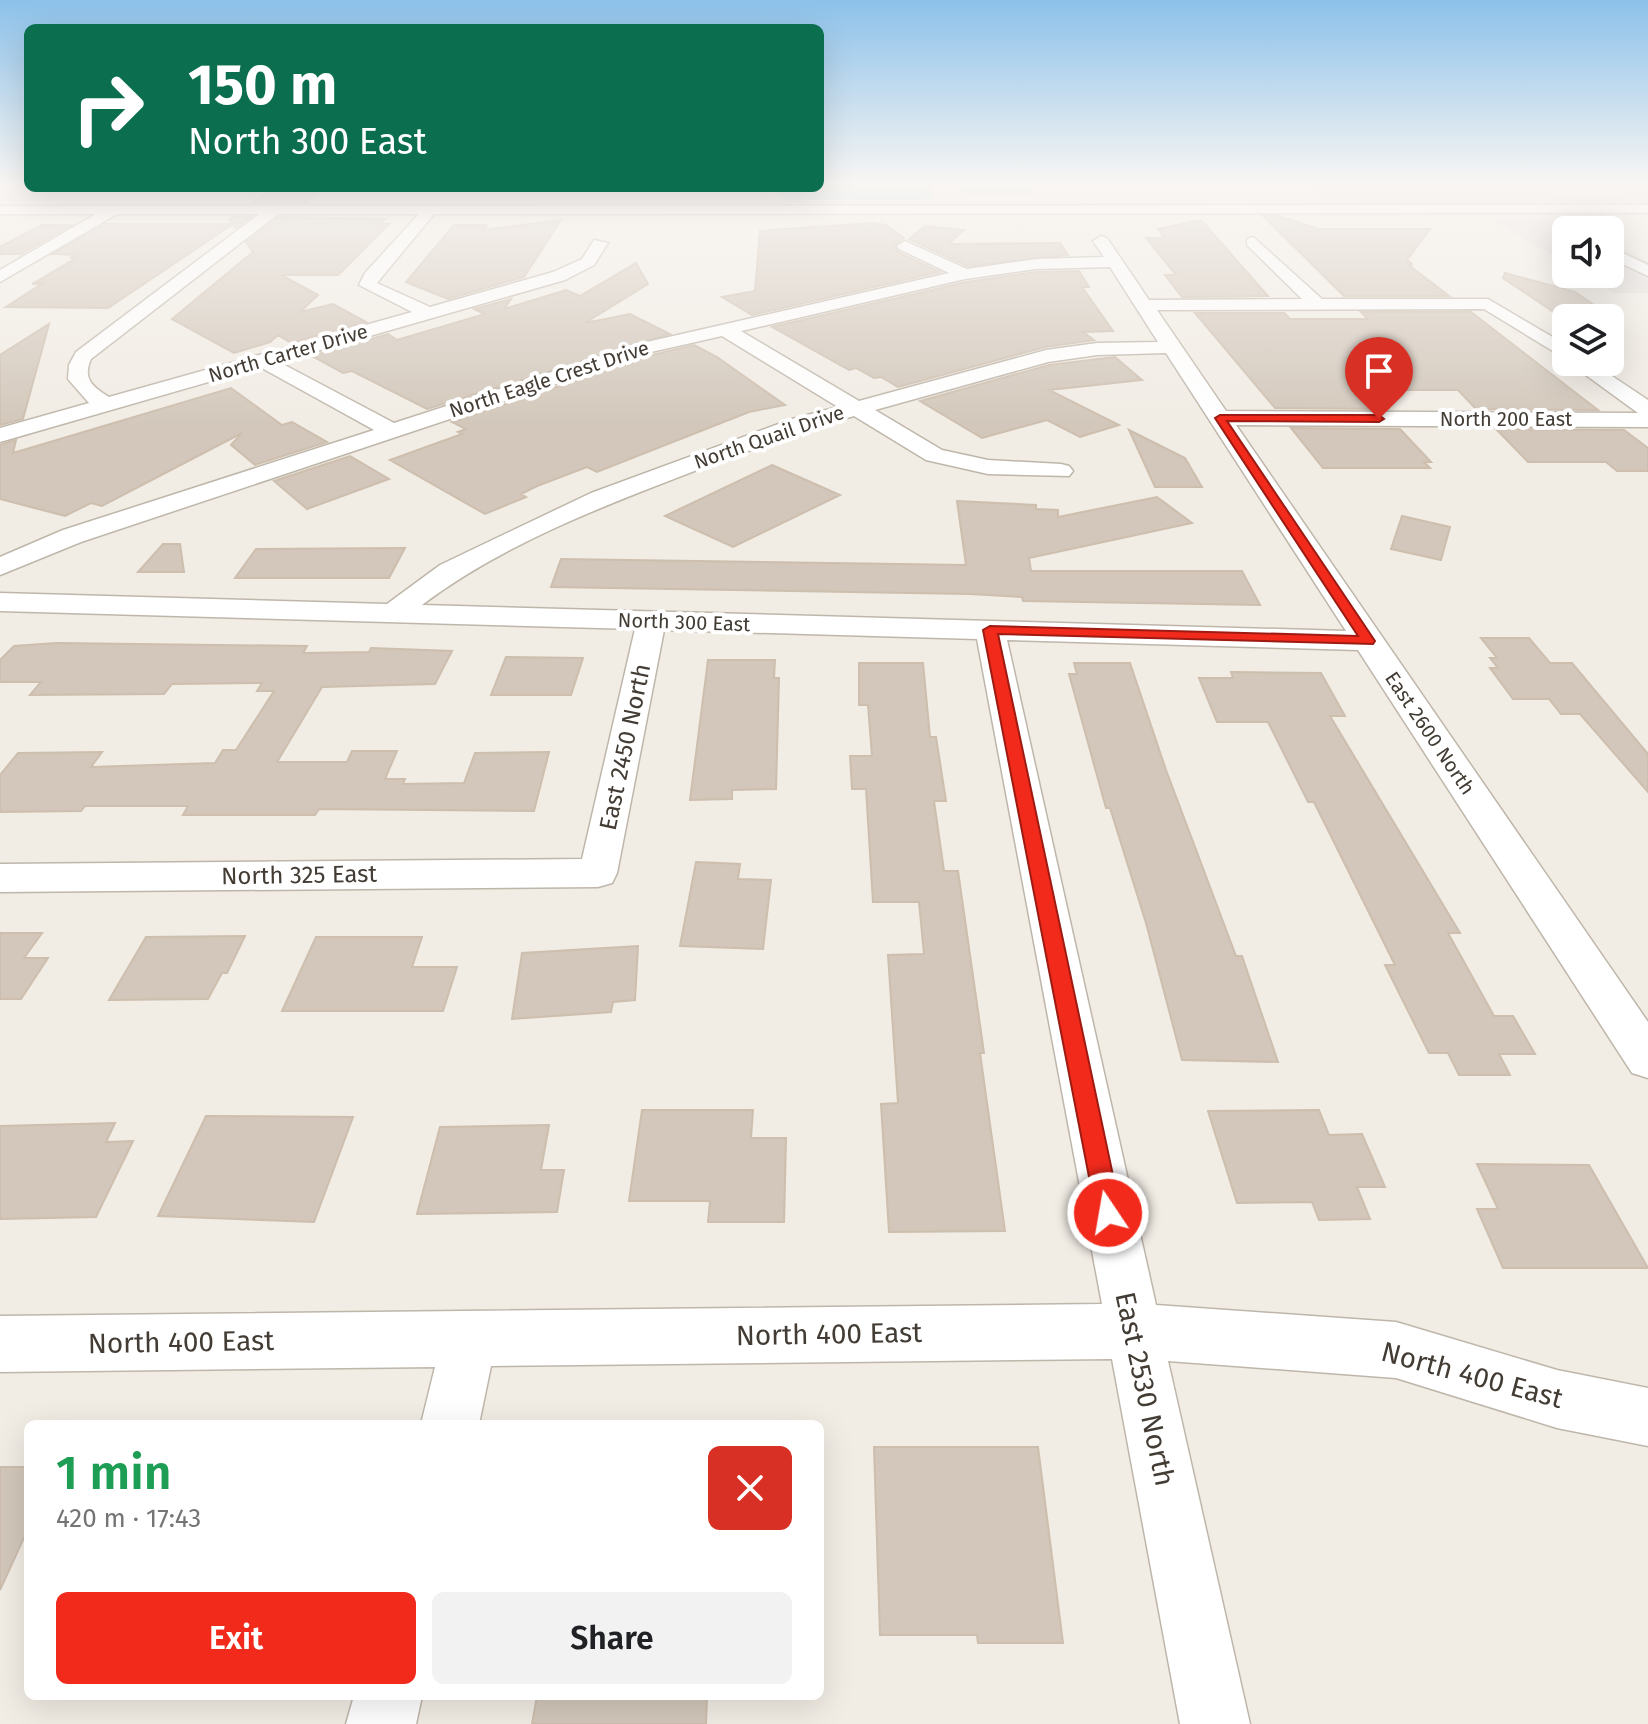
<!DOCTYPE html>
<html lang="en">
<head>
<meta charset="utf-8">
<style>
	body { margin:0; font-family:"Fira Sans",sans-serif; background:#f2f2f2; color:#202124; height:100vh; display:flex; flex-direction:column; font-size:30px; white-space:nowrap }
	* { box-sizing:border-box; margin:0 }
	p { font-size:26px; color:#757577 }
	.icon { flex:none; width:44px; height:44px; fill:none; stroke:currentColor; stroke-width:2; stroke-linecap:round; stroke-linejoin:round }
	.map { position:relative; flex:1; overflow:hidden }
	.side { position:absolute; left:24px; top:1420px; width:800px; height:280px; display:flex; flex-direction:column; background:#fff; border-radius:12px; box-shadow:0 8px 32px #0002 }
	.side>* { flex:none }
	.banner { position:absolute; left:24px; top:24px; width:800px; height:168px; border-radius:12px; box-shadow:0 8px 32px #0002; background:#0b6e4f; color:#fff; overflow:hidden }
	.buttons { position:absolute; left:1552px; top:216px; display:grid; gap:16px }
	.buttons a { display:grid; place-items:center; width:72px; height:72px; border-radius:12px; background:#fff; box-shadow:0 8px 32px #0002; font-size:40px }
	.pin { position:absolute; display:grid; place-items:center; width:68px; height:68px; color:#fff; margin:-82px -34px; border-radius:50% 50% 50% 0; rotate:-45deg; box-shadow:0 0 8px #0007 }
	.pin .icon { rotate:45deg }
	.me { position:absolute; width:88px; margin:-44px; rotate:348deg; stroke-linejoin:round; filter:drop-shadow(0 0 6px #0008) }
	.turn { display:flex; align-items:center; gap:28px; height:168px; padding:0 32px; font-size:36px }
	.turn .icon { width:104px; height:104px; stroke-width:2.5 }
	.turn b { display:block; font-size:56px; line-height:68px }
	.round { display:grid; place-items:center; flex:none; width:84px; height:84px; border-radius:12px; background:#f2f2f2 }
	.summary { display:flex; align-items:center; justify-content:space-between; height:136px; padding:0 32px }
	h1 { font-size:48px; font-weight:600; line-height:60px; color:#1e9e55 }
	.action { display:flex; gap:16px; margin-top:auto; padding:16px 32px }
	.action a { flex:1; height:92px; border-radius:12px; background:#f12a1c; color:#fff; font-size:32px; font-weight:600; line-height:92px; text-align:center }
	.action a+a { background:#f2f2f2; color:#202124 }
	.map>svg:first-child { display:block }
</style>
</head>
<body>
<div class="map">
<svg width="1648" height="1724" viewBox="0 0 1648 1724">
	<rect width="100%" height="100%" fill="#f1ece4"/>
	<path fill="#e5ddd2" d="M1300,184H1648V204L1326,205Z"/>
	<path fill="#e2dfdc" d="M1494,220H1572L1590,230H1566V264Z
		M1610,241L1648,262V293H1613L1582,274H1610Z"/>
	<path fill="#a2d4ec" d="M820,184H932V198L917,200H792L779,196V188H820Z
		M959,184H1029L1035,194H962Z"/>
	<path fill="#d2c7ba" stroke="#cdbeae" stroke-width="2" d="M272,189H323L305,203H253Z
		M1263,216H1278L1319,229H1430L1407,260L1412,264L1410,266L1449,296H1344Z
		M233,217H250L236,228L233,224L108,308L6,307L43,283L32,284L76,258H70L76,255L53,254L105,224H232L229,219Z
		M279,217L385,219L379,224H389L338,275H281L318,295L300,312L333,304L366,322L291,343L278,335L270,342L234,353L172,319L253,252L246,242Z
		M561,220L524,277L448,299L406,282L454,225H487L483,230Z
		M1195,221H1202L1268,296L1182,297L1165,275H1176L1146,238H1164L1158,229Z
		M873,223L886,225L904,238L894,245L898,252L940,272L752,315L722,297L755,291L760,231Z
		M42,225H72L21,254H0V247Z
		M925,226L964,230L948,244L1060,243L1068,255L967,266L909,239Z
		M636,263L648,284L585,323L630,314L670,334L427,409L352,371L343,373L312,356L388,334L397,340L485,314L474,309L511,299L504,309L566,290L580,296Z
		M1079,271L1089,287H1082L1113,331L1083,332L1094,340L1045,347L898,387L881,377L874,378L856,368L849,370L772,327L966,282L1036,272Z
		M1505,273L1575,292L1614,319H1564L1503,278Z
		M1361,312H1471L1598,410L1476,409L1458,390H1365L1382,409L1275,408L1195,313H1284L1290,319H1368Z
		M49,324L23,419L0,425V355Z
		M694,345L717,357L785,405L749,412L597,472L587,467L537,486L521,494L526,497L485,514L390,460L462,434L458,432L466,429L452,422L652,355Z
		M1115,357L1142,380L1049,390L1119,425L1080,437L1047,420L982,438L920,401L1049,365Z
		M231,388L282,425L292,422L327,442L255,465L231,445L242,433L102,506L91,503L65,516L0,499V445L16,440L13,453Z
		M1291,428L1400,429L1431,462H1424L1430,468H1323Z
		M1496,429L1624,430L1648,448V471H1617L1606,462H1528Z
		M1129,430L1185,458L1202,487H1155Z
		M350,456L389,479L307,509L274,481Z
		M772,465L840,495L733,547L665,516Z
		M1157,497L1192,523L1029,558L1031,571H1242L1260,605L1023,601L1022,597L970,594L551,587L561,559L966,565L957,501L1036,505V509L1058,510V517Z
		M1402,516L1450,527L1441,560L1391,549Z
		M163,544H180L184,572H138Z
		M405,548L389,578H235L256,549Z
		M1481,638H1529L1550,663H1572L1648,754V792L1580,714H1561L1549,699H1513L1490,668H1498L1490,658H1497Z
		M56,643L307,646L303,653L369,652L371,648L452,651L435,684L322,687L277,762H347L352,751H397L385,779H405L403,784L464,783L475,753L549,752L534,811L319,809L315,815H183L188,806H85L81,811L0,812V775L18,753L102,752L91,767L215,763L223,750H236L274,691H257L262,683L172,684L164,694L30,695L41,682H0V660L14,646Z
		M506,657L583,658L571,695H491Z
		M708,660H775L774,678H779L776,789L732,790V799L690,800Z
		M859,663H923L930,737H936L946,801H934L944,871H958L984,1053H980L1005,1231L889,1232L881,1104L898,1103L888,955L924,954L919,902H873L866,789H852L850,756H872L868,705H859Z
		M1074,663H1130L1166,770L1236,956H1242L1278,1062L1182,1060L1146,923L1110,808H1106L1069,674H1077Z
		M1231,672L1321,673L1345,716H1330L1460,933H1448L1494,1016H1513L1535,1054H1499L1510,1075H1459L1448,1053H1429L1385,965H1395L1314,802H1308L1268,722H1217L1199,678H1233Z
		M696,862L740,864L738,879L771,880L763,949L680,946Z
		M0,933H42L24,958H48L21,999H0Z
		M245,936L227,973H222L208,999L109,1000L146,937Z
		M316,937H422L412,967H457L443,1011H282Z
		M638,946L635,1000L613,1002L611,1012L512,1019L522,953Z
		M642,1110H753L751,1138H786L784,1222H708L710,1201H629Z
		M1319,1110L1329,1135L1362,1134L1385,1187H1357L1370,1219L1319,1220L1312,1202L1237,1203L1208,1111Z
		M206,1116L353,1117L314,1222L158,1216Z
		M115,1123L106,1142L133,1141L96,1217L0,1219V1126Z
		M549,1125L541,1170H564L557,1212L417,1214L440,1127Z
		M1477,1164L1589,1165L1648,1268H1503L1477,1209H1498Z
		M874,1447H1038L1063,1643H978L977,1635H880Z
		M0,1467H28V1529L0,1590Z
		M537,1696H707L706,1724H532Z"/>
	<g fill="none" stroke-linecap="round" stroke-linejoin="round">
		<defs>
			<path id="minor" d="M1648,205V213L434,214L377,283L430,307L553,272L582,259L594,240L608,243L594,265L565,280L279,362L394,423L638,344L949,273L899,249L897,246L905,241L967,269L1036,259L1104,257L1093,241L1101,236L1107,238L1149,300L1302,299L1247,245V239L1253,237L1322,299H1488L1566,345V359L1484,309L1157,310L1226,411L1638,413L1568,362H1591L1648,400V427L1236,425L1648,1022V1078L1632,1073L1358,650L1007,640L1156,1305L1396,1322L1557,1370L1648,1388V1446L1557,1428L1396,1378L1168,1361L1250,1724H1180L1112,1359L491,1366L479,1424H421L435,1367L0,1372V1316L1102,1304L977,639L664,630L617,873L612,883L598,887L0,892V864L582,859L635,629L0,611V593L387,604L440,565L591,493L792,419L838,407L722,336L651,352L81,542L0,575V557L63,530L374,430L260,367L0,442V428L89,403L68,379L69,365L76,352L259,214H117L0,282V270L96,214H0V206ZM278,214H419L365,273L359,285L412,312L109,397C93,387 82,379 91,359ZM1110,267L1158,342L1097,343L1046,350L859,401L741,331L965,279L1036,269ZM1166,353L1346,631L422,605C503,544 603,506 697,470C749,451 800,431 854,416L926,460L988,474L1069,476L1073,471L1069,466L1061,464L988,460L942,450L875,410L1048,362L1097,355Z
				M1610,247L1648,265V276L1610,258Z
				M354,1696H422L416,1724H346Z"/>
		</defs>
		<use href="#minor" stroke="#bfb6aa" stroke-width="3"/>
		<use href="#minor" fill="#fff" fill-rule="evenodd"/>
	</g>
	<linearGradient id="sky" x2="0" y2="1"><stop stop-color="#8cc1ea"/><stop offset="0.43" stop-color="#f9f6f3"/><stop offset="1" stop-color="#f9f6f3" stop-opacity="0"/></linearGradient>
	<rect width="1648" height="426" fill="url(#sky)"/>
	<path fill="#f12a1c" stroke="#9d1b12" stroke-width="2" d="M1220,415H1379L1384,419L1379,422L1227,421L1375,641L1373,644L998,634L1121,1213L1117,1221L1108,1225L1100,1221L1096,1213L983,630L990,626L1358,636L1215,418Z"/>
	<g text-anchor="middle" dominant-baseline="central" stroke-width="8" stroke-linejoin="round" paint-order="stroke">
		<g font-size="20" fill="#433c34" stroke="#fff">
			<text transform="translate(288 353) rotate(-16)">North Carter Drive</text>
			<text transform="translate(549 379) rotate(-18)">North Eagle Crest Drive</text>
			<text x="1506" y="419">North 200 East</text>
			<text transform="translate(769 437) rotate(-19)">North Quail Drive</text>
			<text transform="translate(684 622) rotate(2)">North 300 East</text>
			<text transform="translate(1430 733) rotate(56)">East 2600 North</text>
		</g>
		<g font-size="24" fill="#433c34" stroke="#fff">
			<text transform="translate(625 747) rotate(-78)">East 2450 North</text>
			<text transform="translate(299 875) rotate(-1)">North 325 East</text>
		</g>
		<g font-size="28" fill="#433c34" stroke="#fff">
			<text transform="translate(829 1334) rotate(-1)">North 400 East</text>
			<text transform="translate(181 1342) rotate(-1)">North 400 East</text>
			<text transform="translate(1472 1375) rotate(15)">North 400 East</text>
			<text transform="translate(1145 1389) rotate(78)">East 2530 North</text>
		</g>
	</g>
</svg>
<div class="buttons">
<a><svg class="icon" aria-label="sound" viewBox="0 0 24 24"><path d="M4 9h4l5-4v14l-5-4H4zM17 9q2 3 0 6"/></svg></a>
<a><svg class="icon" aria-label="layers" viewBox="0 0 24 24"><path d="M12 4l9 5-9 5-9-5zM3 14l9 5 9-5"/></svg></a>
</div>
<div class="pin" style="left:1379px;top:419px;background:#d93025"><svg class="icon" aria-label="arrive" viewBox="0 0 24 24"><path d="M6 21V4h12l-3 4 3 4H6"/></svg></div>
<svg class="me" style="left:1108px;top:1213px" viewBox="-20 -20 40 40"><circle r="17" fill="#f12a1c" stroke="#fff" stroke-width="3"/><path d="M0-11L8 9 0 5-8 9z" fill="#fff"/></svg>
<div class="banner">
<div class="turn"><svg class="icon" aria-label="right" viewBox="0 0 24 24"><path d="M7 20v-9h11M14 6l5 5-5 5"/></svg><div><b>150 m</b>North 300 East</div></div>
</div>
<section class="side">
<div class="summary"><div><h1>1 min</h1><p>420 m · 17:43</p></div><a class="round" style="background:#d93025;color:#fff"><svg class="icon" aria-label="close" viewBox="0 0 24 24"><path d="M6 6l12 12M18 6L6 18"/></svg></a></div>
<div class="action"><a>Exit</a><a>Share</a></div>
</section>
</div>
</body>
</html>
